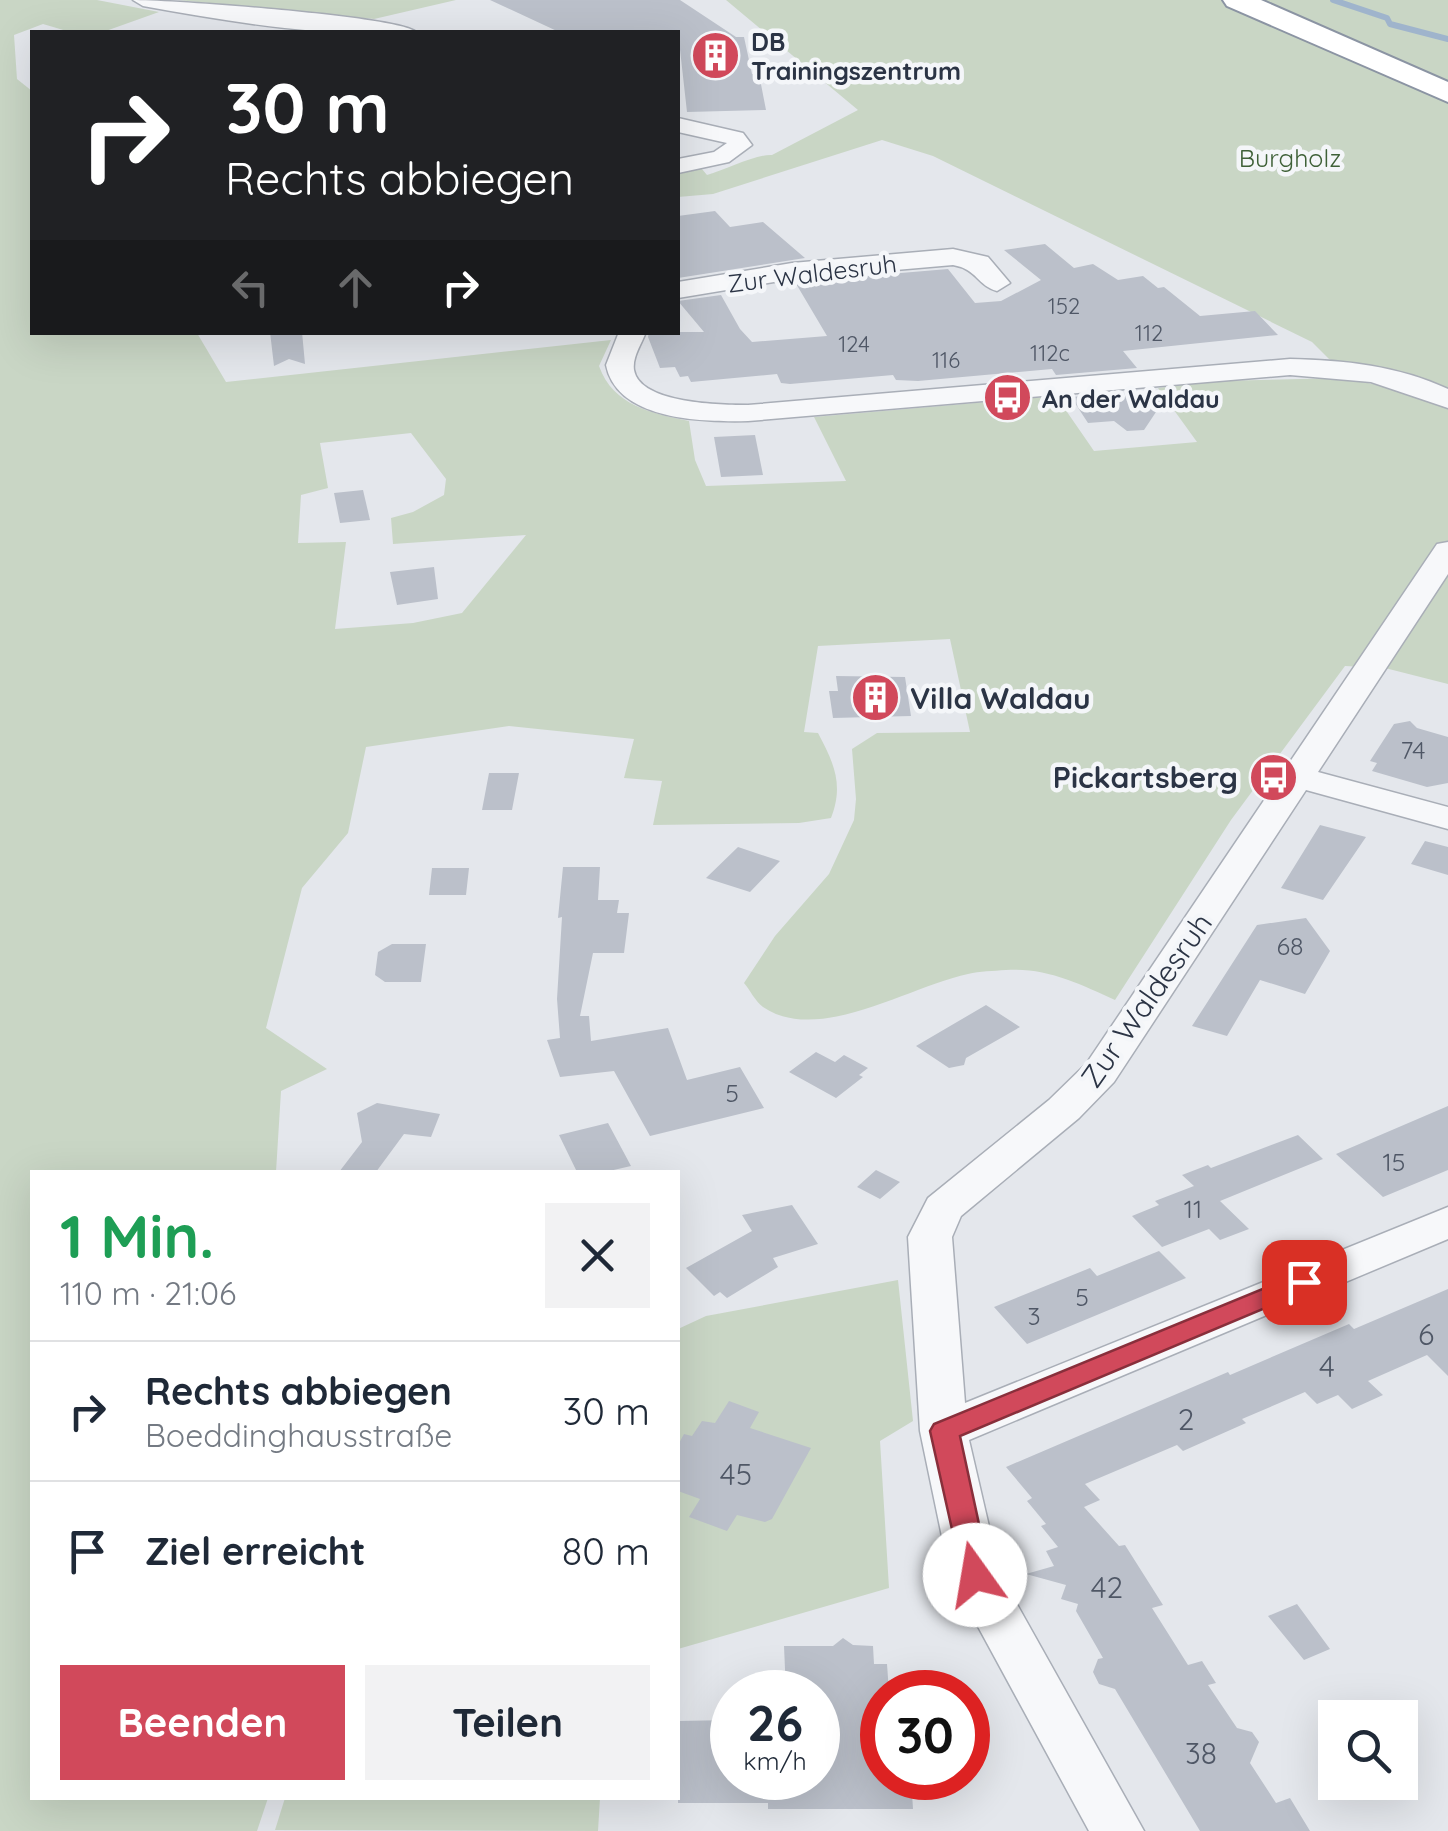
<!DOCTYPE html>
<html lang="de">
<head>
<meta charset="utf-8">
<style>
	body { margin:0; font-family:Quicksand,sans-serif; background:#f2f2f3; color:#1f2937; height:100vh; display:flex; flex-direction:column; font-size:38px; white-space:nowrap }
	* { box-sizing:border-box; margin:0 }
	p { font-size:32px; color:#747a83 }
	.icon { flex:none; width:55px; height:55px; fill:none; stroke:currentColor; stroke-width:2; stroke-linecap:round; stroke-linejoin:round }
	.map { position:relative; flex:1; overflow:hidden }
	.sheet { position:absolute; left:30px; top:1170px; width:650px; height:630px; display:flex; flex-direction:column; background:#fff; border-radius:0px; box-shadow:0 10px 40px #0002 }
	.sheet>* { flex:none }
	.banner { position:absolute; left:30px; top:30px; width:650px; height:305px; border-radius:0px; box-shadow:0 10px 40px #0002; background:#202124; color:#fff; overflow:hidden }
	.buttons { position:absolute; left:1318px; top:1700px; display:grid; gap:20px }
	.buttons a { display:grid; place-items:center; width:100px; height:100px; border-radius:0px; background:#fff; box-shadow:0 10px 40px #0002; font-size:50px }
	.speed { position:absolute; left:710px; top:1670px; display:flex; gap:20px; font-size:50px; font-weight:700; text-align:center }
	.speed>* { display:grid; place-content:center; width:130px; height:130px; border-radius:50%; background:#fff; box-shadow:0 10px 40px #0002; line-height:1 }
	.speed small { font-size:25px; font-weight:400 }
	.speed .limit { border:15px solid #d22; background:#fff; color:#111 }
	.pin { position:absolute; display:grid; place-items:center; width:85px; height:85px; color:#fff; margin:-42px; border-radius:20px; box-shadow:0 5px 15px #0006 }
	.me { position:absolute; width:110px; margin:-55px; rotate:347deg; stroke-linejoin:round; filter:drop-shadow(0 0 8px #0008) }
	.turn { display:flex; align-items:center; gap:35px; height:210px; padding:0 30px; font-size:45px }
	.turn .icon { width:130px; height:130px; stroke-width:2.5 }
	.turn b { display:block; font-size:70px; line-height:85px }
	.lanes { display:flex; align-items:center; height:95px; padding:0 30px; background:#0003; justify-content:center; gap:50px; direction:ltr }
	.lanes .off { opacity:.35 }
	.round { display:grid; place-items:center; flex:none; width:105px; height:105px; border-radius:0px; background:#f2f2f3 }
	.overview { display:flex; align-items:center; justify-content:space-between; height:170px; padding:0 30px }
	h1 { font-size:60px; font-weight:800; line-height:75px; color:#1e9e55 }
	.button { display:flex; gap:20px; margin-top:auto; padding:20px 30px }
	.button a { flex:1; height:115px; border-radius:0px; background:#d1495b; color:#fff; font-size:40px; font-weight:800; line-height:115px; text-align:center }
	.button a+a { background:#f2f2f3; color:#1f2937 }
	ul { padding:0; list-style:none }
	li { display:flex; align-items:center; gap:30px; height:140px; padding:0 30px; border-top:2px solid #e0e1e3 }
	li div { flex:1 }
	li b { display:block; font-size:38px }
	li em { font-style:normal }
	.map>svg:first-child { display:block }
</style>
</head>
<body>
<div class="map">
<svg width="1448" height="1831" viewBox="0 0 1448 1831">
	<rect width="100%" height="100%" fill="#e4e7ec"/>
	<path fill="#c9d6c5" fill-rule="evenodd" d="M0,0H97L159,12L103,32H70L43,24L14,35L17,79L32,91V332L197,333L226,382L611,340L599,366C613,406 652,413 689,421L695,460L706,486L846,481L814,417L1056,396L1094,451L1197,442L1158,388L1216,381L1341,378L1400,389L1329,359L1312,342L933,156L882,140L713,194L678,197V160L705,156L696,162L707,175C725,170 756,154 772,155L858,110L726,0H1448V684L1385,668L1345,666L1231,820L1115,1000C1080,984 1046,967 1006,970C993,971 980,971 968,974C910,986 818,1045 763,1007C755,1001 750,990 744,983L775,936L829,874L854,820L856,799L852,749L877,733L970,732L950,639L818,646L804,732L818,733C834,763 844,785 831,818L799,823L653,825L662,781L624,778L634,739L509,726L366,747L348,833L302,888L266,1028L327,1069L281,1091L276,1172H32V1798H268L257,1831H0ZM411,433L446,479L444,495L413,512L391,518L393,544L526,535L462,613L413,623L335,629L346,542L298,543L301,495L328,488L320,443Z
		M177,0H456L374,19Z
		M898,1280L913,1421L880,1441L889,1588L678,1649V1329L706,1316Z
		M285,1798H600L598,1831L275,1830Z"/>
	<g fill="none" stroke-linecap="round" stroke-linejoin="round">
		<path stroke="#9fb4cc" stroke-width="6" d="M1333,0L1387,18L1390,24L1448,39"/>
	</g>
	<path fill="#bbc0ca" d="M490,0H680L736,37H744L752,74H759L766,110L687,112L678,32H559Z
		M715,211L730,227L763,222L805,258L678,278V216Z
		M1045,244L1074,268L1093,264L1118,280L1143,276L1158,288L1164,287L1200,316L1255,311L1278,335L1123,351L1137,368L1056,375L1052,369L918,381L896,380L893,375L790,384L781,383L777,374L691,382L688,376L680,377L675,367L660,368L648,337L649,332H704L678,301L721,295L740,329L752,342L827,336L795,282L948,269L975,303L1001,301L1041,280L1004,250Z
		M270,332H302L305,364L289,359L274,366Z
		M1155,390L1167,404L1149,405L1156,412L1144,430L1127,431L1114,421L1088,423L1071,397Z
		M755,435L763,475L721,477L714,437Z
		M363,490L370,520L340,523L334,493Z
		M434,567L438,599L397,605L390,572Z
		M836,676L905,677L911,716L833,718L829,691H838Z
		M1410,721L1417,728L1448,737V783L1427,787L1372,771L1377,763L1370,761L1394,724Z
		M489,773H519L512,810H482Z
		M1320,825L1366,837L1323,900L1281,888Z
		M1425,841L1448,847V875L1411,864Z
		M738,847L780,861L750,892L706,878Z
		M563,867H600L598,900H619L617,913H629L624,953H593L580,1016H589L591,1041L668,1028L687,1080L740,1067L764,1108L650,1136L614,1071L560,1077L547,1040L560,1038L557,999L562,917L558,918Z
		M432,868H469L466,895H429Z
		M1306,918L1330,951L1305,994L1260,980L1227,1036L1192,1026L1257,925Z
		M392,944H426L421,982H385L375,975L378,952Z
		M986,1005L1020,1027L966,1058L964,1065L949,1068L916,1046Z
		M816,1052L835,1062L844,1055L868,1068L859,1075L863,1077L836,1098L789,1072Z
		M377,1103L440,1114L431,1137L404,1134L376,1172H339L362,1142L357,1113Z
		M1448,1106V1170L1383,1197L1336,1154Z
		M608,1123L631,1166L605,1172H577L559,1135Z
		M1298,1135L1323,1159L1220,1201L1249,1229L1220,1240L1209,1229L1162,1247L1132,1216L1159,1205L1155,1201L1194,1186L1182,1175L1208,1165L1211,1168Z
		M876,1170L900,1182L880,1199L857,1187Z
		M792,1205L818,1244L773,1258L778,1267L727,1298L720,1292L714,1296L686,1268L752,1231L742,1215Z
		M1159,1251L1186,1278L1027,1344L994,1307L1090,1268L1097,1276Z
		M1448,1289V1376L1427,1355L1368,1381L1383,1395L1352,1409L1338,1395L1317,1404L1305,1392L1242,1419L1246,1423L1183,1451L1177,1445L1085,1484L1100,1500L1084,1507L1119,1546L1125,1545L1163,1605L1152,1608L1188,1665L1202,1661L1216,1683L1208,1685L1237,1728L1252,1732L1259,1742L1250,1763L1276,1803L1290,1798L1310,1831H1200L1115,1689L1099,1684L1093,1672L1098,1659L1103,1658L1076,1611L1078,1604L1061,1599L1066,1585L1026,1574L1054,1566L1046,1551L1058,1547L1041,1526L1046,1524L1027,1501L1032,1498L1006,1467L1228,1372L1230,1375L1349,1324L1354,1329Z
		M729,1401L759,1412L750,1428L811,1448L772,1519L765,1522L737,1515L727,1531L689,1517L700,1499L678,1491V1445L684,1434L692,1436L702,1421L715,1423Z
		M1297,1604L1330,1649L1304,1660L1268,1616Z
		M843,1638L853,1645L873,1646L874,1664H887L889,1692H882V1778H911L913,1809H768V1803H678V1721L732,1720V1778H818V1692H786L784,1646H833Z"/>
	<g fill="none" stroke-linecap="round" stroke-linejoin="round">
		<defs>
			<path id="minor" d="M133,0C170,0 399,16 416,32C327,38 231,22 143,6Z
				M678,118L743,133L752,145L729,162L678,173V159L714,152L727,143L678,132Z
				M953,249L988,257L1010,283L997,291C978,286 977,269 953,265L792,279L678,298V282L792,263Z
				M619,332H646C642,343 632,357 634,370C640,404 722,405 748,405L1290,359C1344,360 1399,366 1448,389V408L1371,382L1290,375L748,421C704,422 617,421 606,365Z
				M1448,542V574L1318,772L1448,807V829L1306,790L1114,1082L1079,1118L961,1216L952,1237L965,1403L1448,1207V1239L969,1440L1000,1574L1144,1831H1089L950,1575L920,1431L908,1237L928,1198L1049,1100L1086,1064L1437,544Z"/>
			<path id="highway" d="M1223,0H1261L1448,82V102L1227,6Z"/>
		</defs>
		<use href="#minor" stroke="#a9aeb7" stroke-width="3"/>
		<use href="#highway" stroke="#8b94a3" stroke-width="4"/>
		<use href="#minor" fill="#f7f8fa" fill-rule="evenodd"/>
		<use href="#highway" fill="#fff" fill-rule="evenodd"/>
	</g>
	<path fill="#d1495b" stroke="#882f3b" stroke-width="2.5" d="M1304,1272L1313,1275L1317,1282L1313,1288L960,1436L990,1575L986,1583L975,1587L964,1583L930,1431L934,1424Z"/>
	<defs>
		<symbol id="building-disc" viewBox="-11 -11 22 22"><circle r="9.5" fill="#d1495b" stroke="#f4f6f9"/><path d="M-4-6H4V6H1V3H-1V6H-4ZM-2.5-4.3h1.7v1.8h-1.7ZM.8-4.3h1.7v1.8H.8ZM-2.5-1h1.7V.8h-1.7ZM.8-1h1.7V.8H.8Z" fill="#fff"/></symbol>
		<symbol id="bus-disc" viewBox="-11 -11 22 22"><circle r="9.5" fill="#d1495b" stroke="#f4f6f9"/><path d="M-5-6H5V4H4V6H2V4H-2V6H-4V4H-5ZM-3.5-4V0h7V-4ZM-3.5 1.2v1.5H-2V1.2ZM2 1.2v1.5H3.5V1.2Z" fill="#fff"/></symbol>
	</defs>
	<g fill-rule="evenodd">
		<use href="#building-disc" x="688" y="28" width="55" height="55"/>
		<use href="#bus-disc" x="980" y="370" width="55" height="55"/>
		<use href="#building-disc" x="848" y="670" width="55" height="55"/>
		<use href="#bus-disc" x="1246" y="750" width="55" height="55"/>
	</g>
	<g text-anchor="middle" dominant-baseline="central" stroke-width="9" stroke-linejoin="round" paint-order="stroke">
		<g font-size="22" fill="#4f5766">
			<text x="1064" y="306">152</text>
			<text x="1149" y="333">112</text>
			<text x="854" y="344">124</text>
			<text x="1050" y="353">112c</text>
			<text x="946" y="360">116</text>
		</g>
		<g font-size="25" font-weight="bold" fill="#2b3445" stroke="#f4f6f9" text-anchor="start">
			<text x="751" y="41">DB<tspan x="751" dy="29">Trainingszentrum</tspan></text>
			<text x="1042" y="398">An der Waldau</text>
		</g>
		<g font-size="25" fill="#3f6138" stroke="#f4f6f9">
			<text x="1290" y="157">Burgholz</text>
		</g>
		<g font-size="25" fill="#2b3445" stroke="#f4f6f9">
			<text transform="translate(812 273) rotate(-7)">Zur Waldesruh</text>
		</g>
		<g font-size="25" fill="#4f5766">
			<text x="1413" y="749">74</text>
			<text x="1290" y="945">68</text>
			<text x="732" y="1092">5</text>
			<text x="1394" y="1161">15</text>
			<text x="1193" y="1208">11</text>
			<text x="1082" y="1296">5</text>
			<text x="1034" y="1315">3</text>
		</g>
		<g font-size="30" font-weight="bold" fill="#2b3445" stroke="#f4f6f9" text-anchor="start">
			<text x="910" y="698">Villa Waldau</text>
			<text x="1238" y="777" text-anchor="end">Pickartsberg</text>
		</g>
		<g font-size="30" fill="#2b3445" stroke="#f4f6f9">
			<text transform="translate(1146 1000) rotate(-55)">Zur Waldesruh</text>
		</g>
		<g font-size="30" fill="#4f5766">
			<text x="1426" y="1334">6</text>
			<text x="1327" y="1366">4</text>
			<text x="1186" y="1419">2</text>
			<text x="736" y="1474">45</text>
			<text x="1107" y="1587">42</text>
			<text x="1201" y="1753">38</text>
		</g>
	</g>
</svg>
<div class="buttons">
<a><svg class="icon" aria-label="search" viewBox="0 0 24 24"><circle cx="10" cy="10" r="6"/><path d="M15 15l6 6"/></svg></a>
</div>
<div class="speed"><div>26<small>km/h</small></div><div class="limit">30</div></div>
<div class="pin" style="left:1304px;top:1282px;background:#d93025"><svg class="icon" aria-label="arrive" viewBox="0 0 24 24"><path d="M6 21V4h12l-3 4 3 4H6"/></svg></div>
<svg class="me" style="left:975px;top:1575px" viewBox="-20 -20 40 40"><circle r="19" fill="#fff"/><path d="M0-13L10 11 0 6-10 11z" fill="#d1495b"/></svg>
<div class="banner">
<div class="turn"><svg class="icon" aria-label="right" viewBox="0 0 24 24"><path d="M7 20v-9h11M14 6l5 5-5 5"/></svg><div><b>30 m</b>Rechts abbiegen</div></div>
<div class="lanes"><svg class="icon off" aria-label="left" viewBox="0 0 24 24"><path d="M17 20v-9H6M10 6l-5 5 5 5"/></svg><svg class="icon off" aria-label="ahead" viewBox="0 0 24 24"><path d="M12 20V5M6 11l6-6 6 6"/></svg><svg class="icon" aria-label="right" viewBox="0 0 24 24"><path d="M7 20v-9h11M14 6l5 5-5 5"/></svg></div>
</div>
<section class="sheet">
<div class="overview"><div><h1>1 Min.</h1><p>110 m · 21:06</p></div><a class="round"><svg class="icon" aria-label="close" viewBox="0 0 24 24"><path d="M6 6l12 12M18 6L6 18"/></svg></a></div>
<ul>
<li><svg class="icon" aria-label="right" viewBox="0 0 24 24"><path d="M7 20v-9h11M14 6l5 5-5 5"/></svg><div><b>Rechts abbiegen</b><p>Boeddinghausstraße</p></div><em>30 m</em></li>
<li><svg class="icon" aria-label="arrive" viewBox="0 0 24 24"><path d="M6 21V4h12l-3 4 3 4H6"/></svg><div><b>Ziel erreicht</b></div><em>80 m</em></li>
</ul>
<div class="button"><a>Beenden</a><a>Teilen</a></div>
</section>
</div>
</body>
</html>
